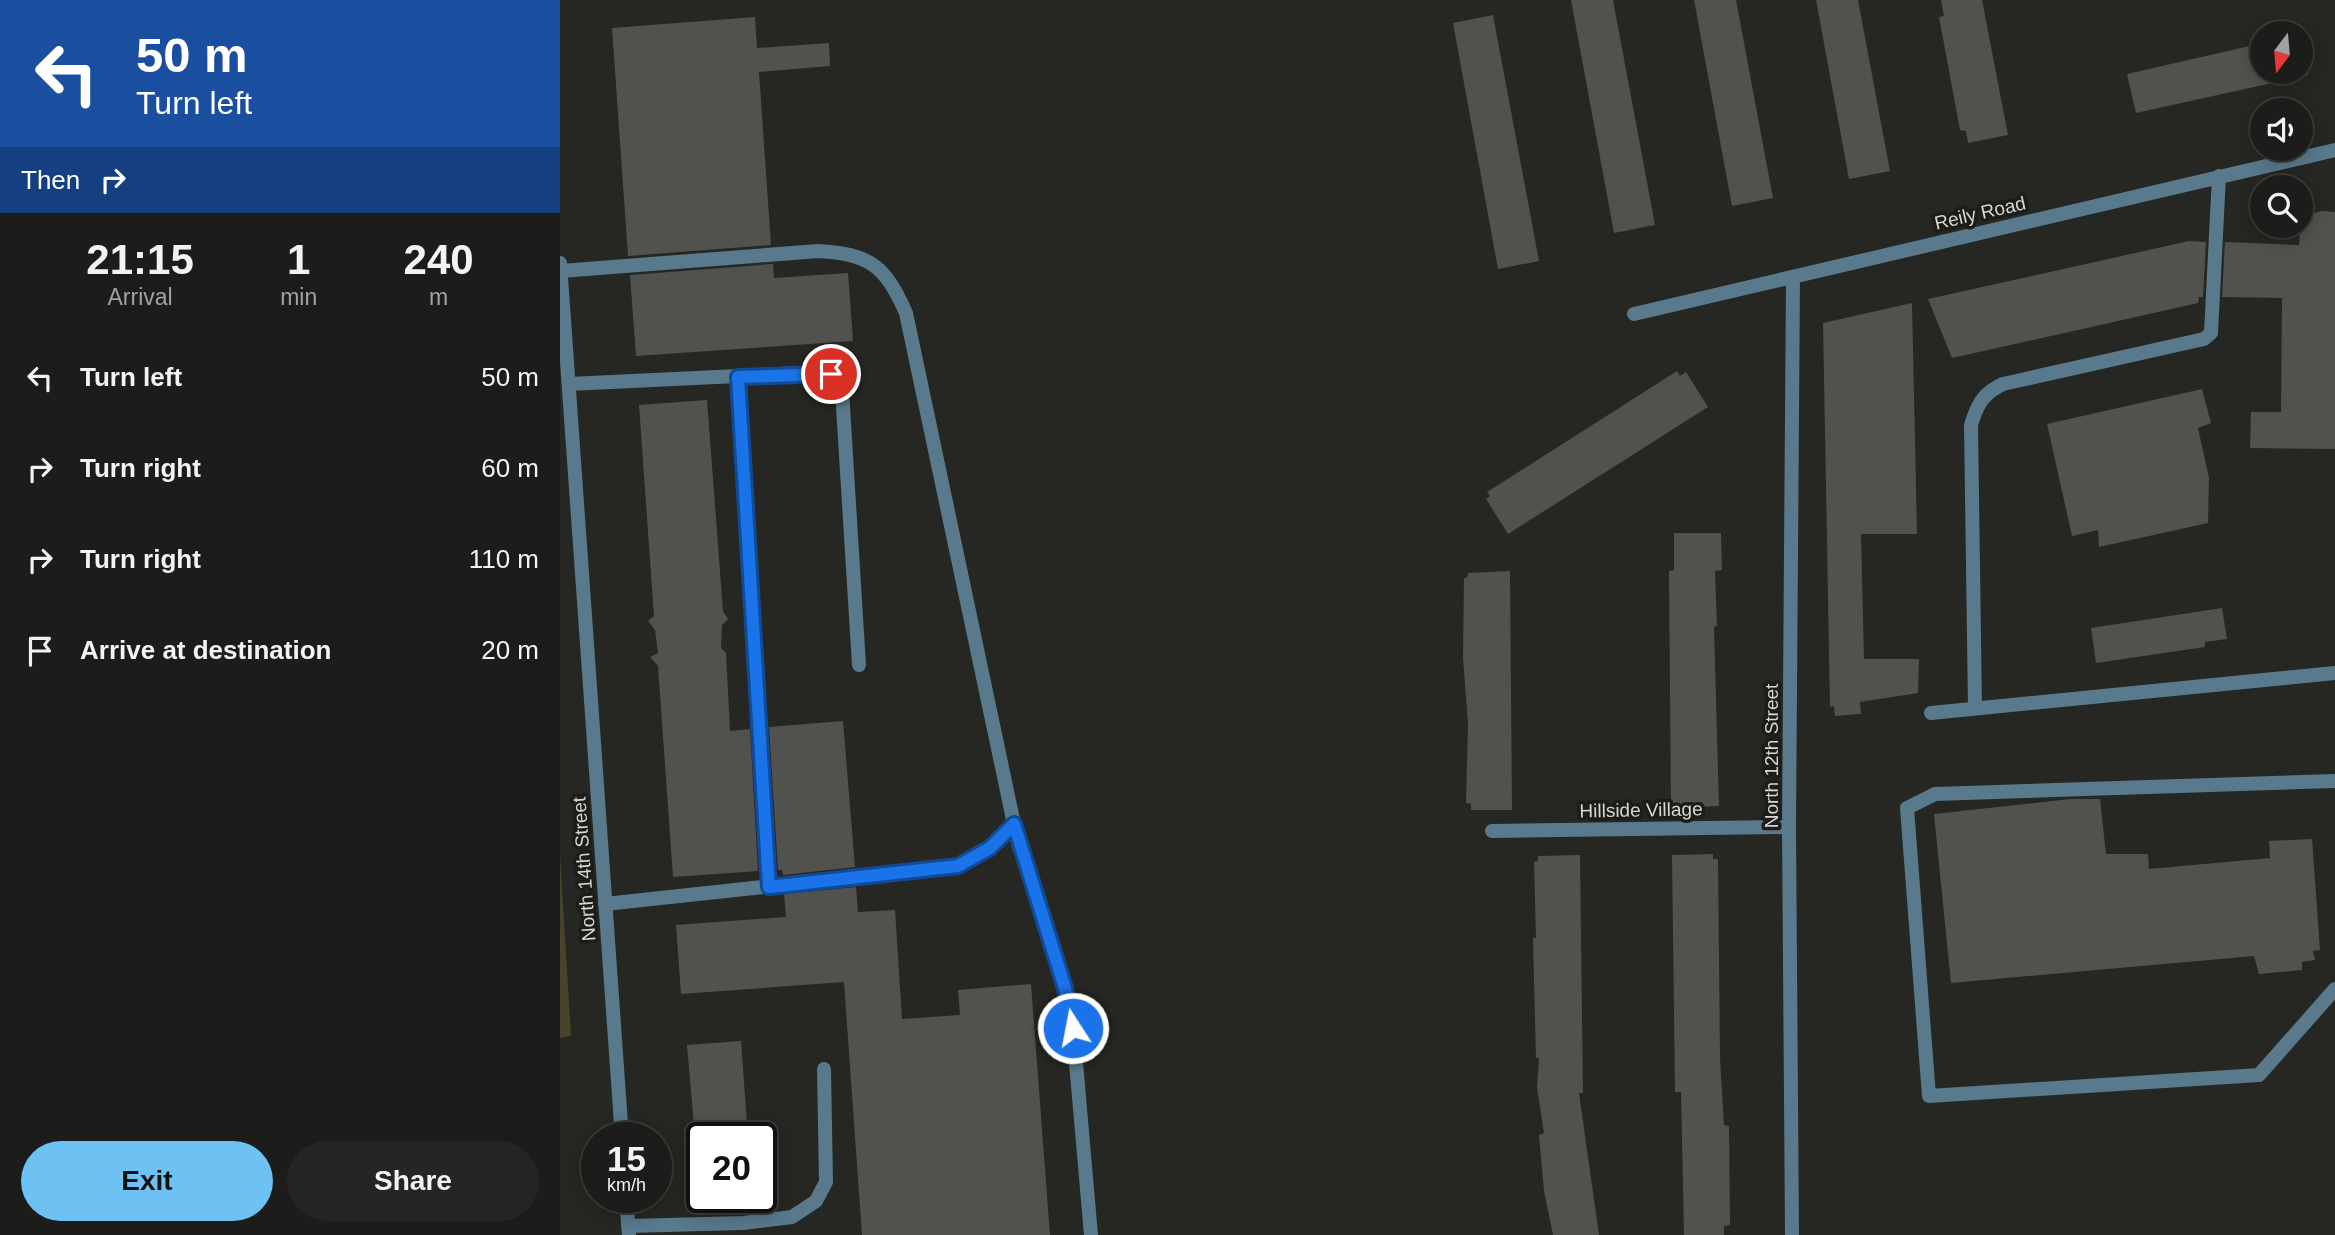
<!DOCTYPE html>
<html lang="en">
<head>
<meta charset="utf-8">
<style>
	body { margin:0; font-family:Helvetica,sans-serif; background:#252523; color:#f1f3f6; height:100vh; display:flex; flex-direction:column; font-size:26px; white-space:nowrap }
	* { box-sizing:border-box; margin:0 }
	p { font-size:23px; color:#a0a1a2 }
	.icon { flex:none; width:38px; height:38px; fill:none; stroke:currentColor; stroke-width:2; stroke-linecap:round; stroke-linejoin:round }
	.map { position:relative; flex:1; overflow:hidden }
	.drawer { display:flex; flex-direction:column; background:#1c1c1a; width:560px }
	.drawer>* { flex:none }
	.guide { background:#1a4fa0; color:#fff; overflow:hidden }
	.needle { width:46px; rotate:196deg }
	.controls { position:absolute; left:1690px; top:21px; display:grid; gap:14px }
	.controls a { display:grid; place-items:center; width:63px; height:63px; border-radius:50%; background:#1c1c1a; box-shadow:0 4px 18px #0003,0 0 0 2px #3a3a39; font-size:35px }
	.speed { position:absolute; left:21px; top:1122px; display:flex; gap:14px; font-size:35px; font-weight:700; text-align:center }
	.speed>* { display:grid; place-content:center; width:91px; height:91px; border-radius:50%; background:#1c1c1a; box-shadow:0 4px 18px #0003,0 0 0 2px #3a3a39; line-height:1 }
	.speed small { font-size:18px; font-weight:400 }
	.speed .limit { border:4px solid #111; border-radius:10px; background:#fff; color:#111 }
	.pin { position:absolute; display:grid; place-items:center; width:60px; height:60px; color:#fff; margin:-30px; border:4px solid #fff; border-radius:50%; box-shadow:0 2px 7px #0007 }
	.me { position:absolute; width:77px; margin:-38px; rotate:349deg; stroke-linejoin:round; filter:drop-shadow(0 0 5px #0008) }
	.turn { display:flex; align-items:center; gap:24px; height:147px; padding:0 21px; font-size:32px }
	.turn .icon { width:91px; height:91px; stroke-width:2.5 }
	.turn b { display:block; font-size:49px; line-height:60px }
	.then { display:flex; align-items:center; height:66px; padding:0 21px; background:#0003; gap:14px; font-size:26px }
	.eta { display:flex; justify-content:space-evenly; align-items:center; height:119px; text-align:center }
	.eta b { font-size:42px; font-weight:800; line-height:49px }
	.cta { display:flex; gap:14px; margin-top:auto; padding:14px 21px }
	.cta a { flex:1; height:80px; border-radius:42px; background:#6dc2f3; color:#111; font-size:28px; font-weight:800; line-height:80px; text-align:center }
	.cta a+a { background:#252523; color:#f1f3f6 }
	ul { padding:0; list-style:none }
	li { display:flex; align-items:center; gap:21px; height:91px; padding:0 21px }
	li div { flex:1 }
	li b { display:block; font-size:26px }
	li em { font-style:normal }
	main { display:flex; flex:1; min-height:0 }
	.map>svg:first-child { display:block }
</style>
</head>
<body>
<main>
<section class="drawer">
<div class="guide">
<div class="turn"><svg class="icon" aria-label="left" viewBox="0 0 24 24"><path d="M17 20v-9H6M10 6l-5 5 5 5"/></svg><div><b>50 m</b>Turn left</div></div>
<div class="then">Then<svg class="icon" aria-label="right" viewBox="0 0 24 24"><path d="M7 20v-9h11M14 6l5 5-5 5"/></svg></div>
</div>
<div class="eta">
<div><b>21:15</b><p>Arrival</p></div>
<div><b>1</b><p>min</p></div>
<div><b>240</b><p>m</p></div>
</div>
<ul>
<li><svg class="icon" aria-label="left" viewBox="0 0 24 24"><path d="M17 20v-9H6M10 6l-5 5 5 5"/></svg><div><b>Turn left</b></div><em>50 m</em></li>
<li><svg class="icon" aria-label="right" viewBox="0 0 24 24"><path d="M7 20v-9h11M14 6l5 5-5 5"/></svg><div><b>Turn right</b></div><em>60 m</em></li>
<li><svg class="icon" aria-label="right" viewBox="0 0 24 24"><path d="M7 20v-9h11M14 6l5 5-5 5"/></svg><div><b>Turn right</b></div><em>110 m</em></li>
<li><svg class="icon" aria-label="arrive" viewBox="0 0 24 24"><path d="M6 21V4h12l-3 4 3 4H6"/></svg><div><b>Arrive at destination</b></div><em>20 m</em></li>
</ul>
<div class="cta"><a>Exit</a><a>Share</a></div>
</section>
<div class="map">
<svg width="1775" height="1235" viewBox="0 0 1775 1235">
	<rect width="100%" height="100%" fill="#262622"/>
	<path fill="#48442c" d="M0,855L11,1036L0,1038Z"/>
	<path fill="#51514d" d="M1011,0H1053L1095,225L1054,233Z
		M1134,0H1176L1213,198L1172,206Z
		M1256,0H1298L1330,171L1289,179Z
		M1381,0H1422L1448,135L1408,143L1406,131L1400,130L1379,17L1384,16Z
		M933,15L979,261L938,269L893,23Z
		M195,17L197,48L269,43L270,66L199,72L211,245L68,256L52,28Z
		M1703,43V72H1741V47L1748,75L1576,113L1567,74Z
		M1762,211L1775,212V449L1690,448L1691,412H1721L1722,298L1662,297L1665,242L1739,245L1741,216Z
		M1629,241L1646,242L1643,297H1639L1638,303L1527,328L1392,358L1368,299Z
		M213,264L214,278L288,273L293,341L76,356L70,275Z
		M1352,303L1357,534H1301L1304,659H1359L1358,693L1300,702L1301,714L1275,716L1274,706L1270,707L1263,323Z
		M1117,371L1120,376L1126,372L1148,407L948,534L926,499L930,496L927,492Z
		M1642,389L1651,423L1638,428L1649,478L1648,523L1539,547L1538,530L1512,536L1487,424Z
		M147,400L163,611L168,619L162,625L161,648L166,653L170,731L190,729L198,871L113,877L98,666L90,657L98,653L95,630L88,621L94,616L79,405Z
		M1114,533H1161L1162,570L1155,571L1157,626L1154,627L1159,806L1111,808L1109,571L1114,570Z
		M950,571L952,810H911V804L906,803L908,724L903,658L904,578H907L908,573Z
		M1662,608L1667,639L1645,642V647L1536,663L1531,628Z
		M283,721L295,867L223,875L222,870H218L209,727Z
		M1510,799H1540L1546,854H1588L1589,869L1710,858L1709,841L1752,839L1760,950L1753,951L1755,960L1742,962V970L1699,974L1694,956L1391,983L1374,814Z
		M1153,854V859H1158L1160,1058L1164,1125L1169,1126L1170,1225L1164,1226V1235H1124L1121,1092H1115L1112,855Z
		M1020,855L1023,1093H1019L1039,1235H993L984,1191L979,1135L984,1133L977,1088L979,1058H976L973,938H976L974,862L978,861V856Z
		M296,887L298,912L335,910L342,1019L400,1015L398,990L471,984L490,1235H302L284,982L121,994L116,925L226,917L224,894Z
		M181,1041L188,1138H135L127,1045Z"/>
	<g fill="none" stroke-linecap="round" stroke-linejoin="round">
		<path stroke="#59798c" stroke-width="14" d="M1,271L258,251C311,254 325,266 346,313L458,843L505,987L513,1028L531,1235
			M178,377L209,887
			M9,384L261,372L278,379L282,391L299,665
			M1415,708L1411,425C1417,405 1423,393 1443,384L1644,339L1651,333L1659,176
			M1371,713L1775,673
			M1775,781L1375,794L1347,808L1369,1096L1699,1075L1775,989
			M45,904L398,866L430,848L454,824
			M68,1226L183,1223L232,1217L256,1201L266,1182L264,1069"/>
		<path stroke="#59798c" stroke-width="14" d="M0,263L62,1138
			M1074,314L1775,150
			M932,831L1229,827
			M66,1197L69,1235
			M1232,1235L1229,827L1233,277"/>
	</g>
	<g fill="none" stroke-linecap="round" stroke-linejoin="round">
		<defs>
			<path id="route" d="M271,374L178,377L209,887L398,866L430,848L454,824L505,988L513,1028"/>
		</defs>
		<use href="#route" stroke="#114b97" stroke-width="18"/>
		<use href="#route" stroke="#1a73e8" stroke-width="12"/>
	</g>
	<g text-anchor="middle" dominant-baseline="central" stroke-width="7" stroke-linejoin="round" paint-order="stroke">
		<g font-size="19" fill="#d6d6d3" stroke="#1d1c19">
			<text transform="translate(1420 213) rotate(-13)">Reily Road</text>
			<text transform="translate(1211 756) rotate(-90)">North 12th Street</text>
			<text transform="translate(1081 810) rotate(-1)">Hillside Village</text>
			<text transform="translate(24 869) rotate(-94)">North 14th Street</text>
		</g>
	</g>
</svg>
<div class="controls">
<a><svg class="needle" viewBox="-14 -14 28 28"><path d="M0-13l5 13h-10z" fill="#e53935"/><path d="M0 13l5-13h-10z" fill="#a0a1a2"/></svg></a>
<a><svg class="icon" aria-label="sound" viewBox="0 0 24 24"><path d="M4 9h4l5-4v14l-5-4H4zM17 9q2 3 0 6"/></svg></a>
<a><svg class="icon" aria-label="search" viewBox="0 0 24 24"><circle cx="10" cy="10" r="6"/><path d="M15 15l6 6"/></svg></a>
</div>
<div class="speed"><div>15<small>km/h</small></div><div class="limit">20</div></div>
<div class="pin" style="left:271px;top:374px;background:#d93025"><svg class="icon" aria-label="arrive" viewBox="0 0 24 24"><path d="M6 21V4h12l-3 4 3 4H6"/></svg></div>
<svg class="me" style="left:513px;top:1028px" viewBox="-20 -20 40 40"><circle r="17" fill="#1a73e8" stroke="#fff" stroke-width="3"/><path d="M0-11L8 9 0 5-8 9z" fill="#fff"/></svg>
</div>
</main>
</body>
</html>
